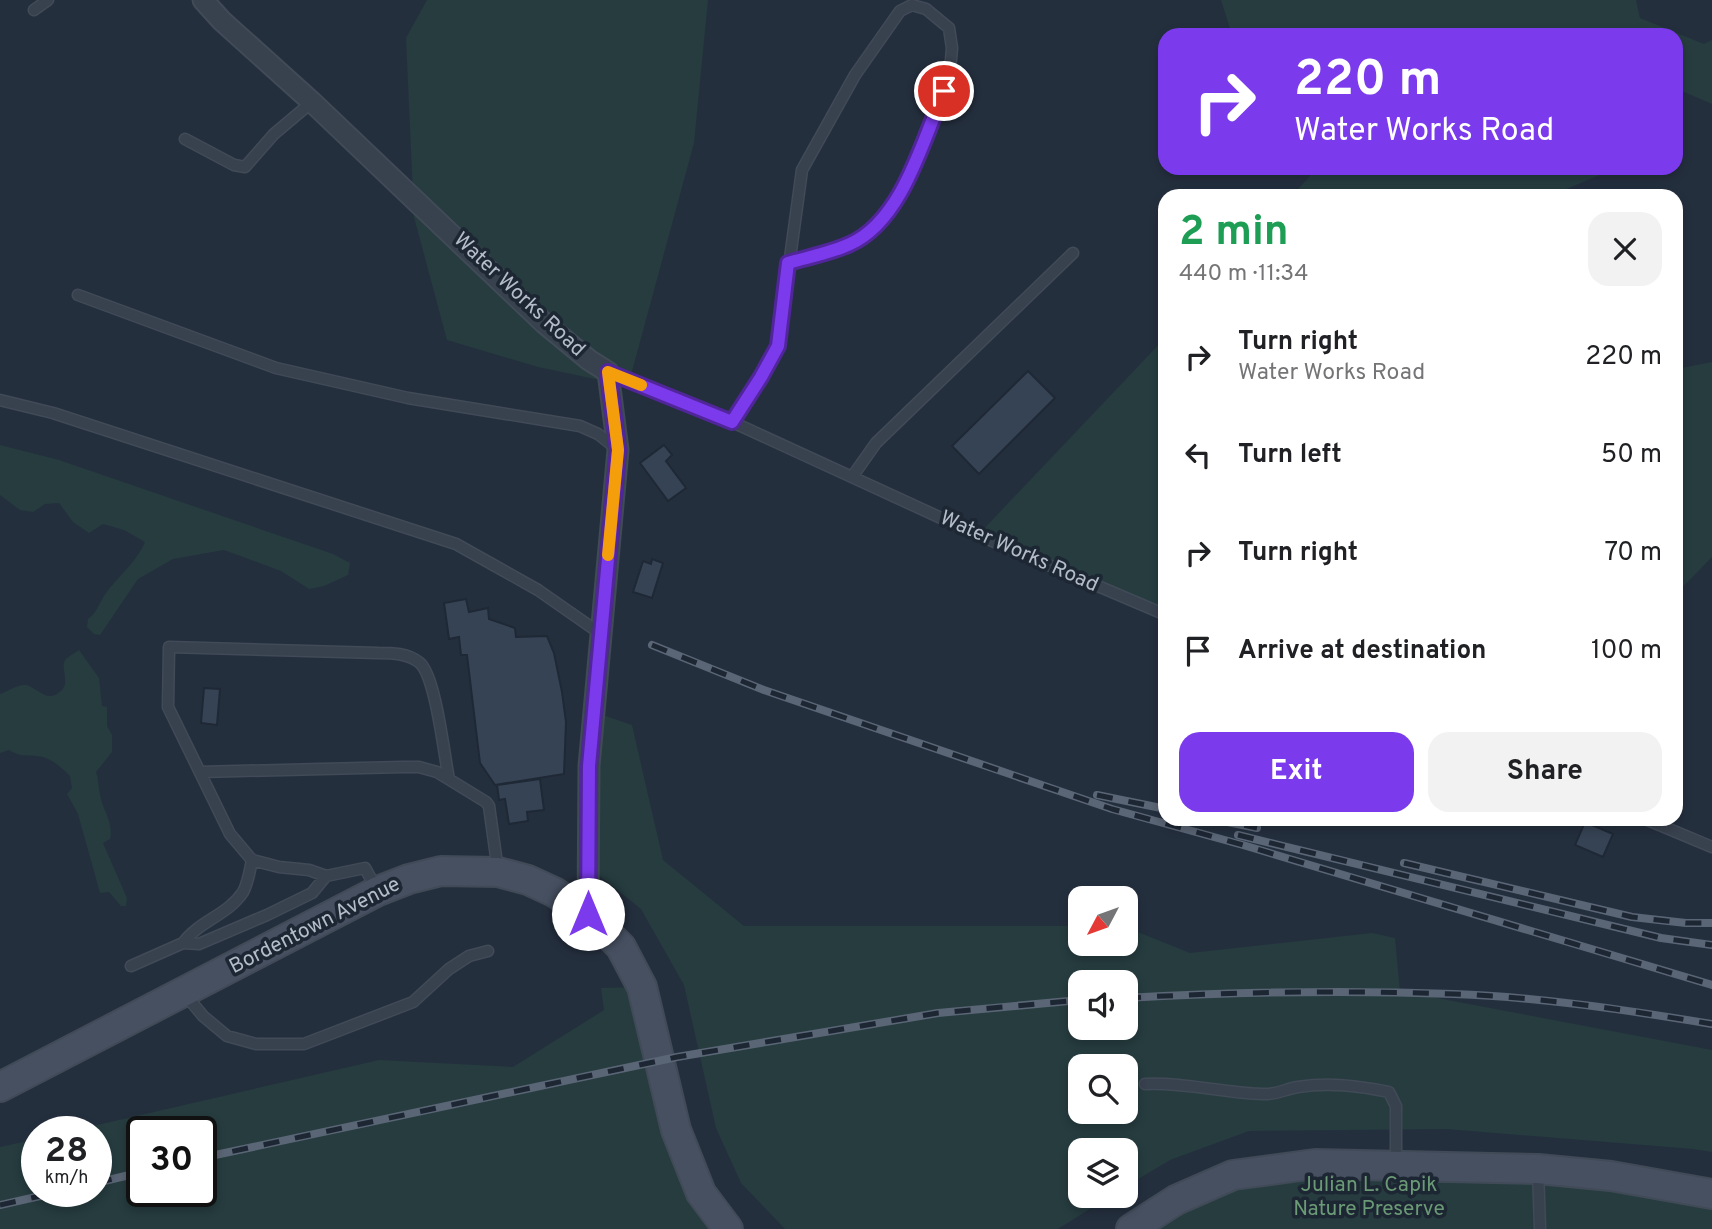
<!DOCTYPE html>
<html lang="en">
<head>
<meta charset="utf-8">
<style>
	body { margin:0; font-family:Overpass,sans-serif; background:#f2f2f2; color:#202124; height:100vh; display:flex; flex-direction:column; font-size:26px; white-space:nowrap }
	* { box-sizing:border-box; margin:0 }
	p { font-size:23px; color:#757577 }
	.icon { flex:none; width:38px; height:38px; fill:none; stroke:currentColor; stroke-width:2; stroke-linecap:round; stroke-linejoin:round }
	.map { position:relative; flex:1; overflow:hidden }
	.drawer { position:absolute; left:1158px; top:189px; width:525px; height:637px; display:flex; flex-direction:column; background:#fff; border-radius:21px; box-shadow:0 4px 10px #0003 }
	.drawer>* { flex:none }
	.banner { position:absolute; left:1158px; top:28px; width:525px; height:147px; border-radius:21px; box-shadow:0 4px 10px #0003; background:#7c3aed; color:#fff; overflow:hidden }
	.needle { width:46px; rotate:229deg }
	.fabs { position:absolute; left:1068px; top:886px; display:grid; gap:14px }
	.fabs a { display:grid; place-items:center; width:70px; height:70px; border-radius:14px; background:#fff; box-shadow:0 4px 10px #0003; font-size:35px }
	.speed { position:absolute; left:21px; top:1116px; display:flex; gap:14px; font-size:35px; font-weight:700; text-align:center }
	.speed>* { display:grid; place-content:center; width:91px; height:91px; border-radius:50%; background:#fff; box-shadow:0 4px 10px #0003; line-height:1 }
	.speed small { font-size:18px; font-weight:400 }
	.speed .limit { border:4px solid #111; border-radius:10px; background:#fff; color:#111 }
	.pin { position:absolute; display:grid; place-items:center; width:60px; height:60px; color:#fff; margin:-30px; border:4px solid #fff; border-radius:50%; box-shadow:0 2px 7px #0007 }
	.me { position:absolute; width:77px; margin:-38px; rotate:0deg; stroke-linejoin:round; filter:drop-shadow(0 0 5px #0008) }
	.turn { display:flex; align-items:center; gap:24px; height:147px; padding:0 21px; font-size:32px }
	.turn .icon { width:91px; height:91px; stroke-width:2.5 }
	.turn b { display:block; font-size:49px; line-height:60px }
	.round { display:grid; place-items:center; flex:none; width:74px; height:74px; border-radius:21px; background:#f2f2f2 }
	.overview { display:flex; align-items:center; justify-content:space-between; height:119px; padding:0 21px }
	h1 { font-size:42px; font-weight:700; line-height:52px; color:#1e9e55 }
	.cta { display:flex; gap:14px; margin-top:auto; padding:14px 21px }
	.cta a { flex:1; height:80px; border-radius:21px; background:#7c3aed; color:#fff; font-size:28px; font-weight:700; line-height:80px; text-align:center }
	.cta a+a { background:#f2f2f2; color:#202124 }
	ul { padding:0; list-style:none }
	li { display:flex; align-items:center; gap:21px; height:98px; padding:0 21px }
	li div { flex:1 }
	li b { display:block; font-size:26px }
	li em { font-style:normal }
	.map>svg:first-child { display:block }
</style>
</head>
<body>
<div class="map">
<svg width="1712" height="1229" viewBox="0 0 1712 1229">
	<rect width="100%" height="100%" fill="#242f3e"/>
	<path fill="#263c3f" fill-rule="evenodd" d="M427,0H708L694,143L628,386L538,367L447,340L414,217L406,38Z
		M1221,0H1636L1640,18L1704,44L1712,40V104L1677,89L1676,35H1232Z
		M1317,168H1616L1550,196H1292Z
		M1165,338V615L978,535Z
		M1712,362V557L1677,593V369Z
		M0,445L59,460L333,554L350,563L348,575L324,586L309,589L281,571L224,550L173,559L138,579L100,635L94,634L87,627L88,619C97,612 98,606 104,596C116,578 137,562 145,542L124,530L103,524L89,533L73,522L59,503L45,504L33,512L20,510L0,495Z
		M79,650L99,678L102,706L107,707V726L112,735V752L96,772C99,780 98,786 100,794C102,810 114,822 110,839L103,843L127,898L126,906H121L109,892L100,893L78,814L67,794L72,788L70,776C61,767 49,756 36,756C22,755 22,757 9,750L0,753V694C8,691 18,684 26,685C38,688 47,704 61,691C71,682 59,667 66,659C69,656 75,653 79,650Z
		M594,712L632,725L663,860L744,926H1080V943H1125V927L1190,953L1372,933L1395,938L1400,991L1712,1050V1152L1693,1149L1446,1129L1249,1131L1170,1160L1125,1187V1150H1080V1195H1112L1058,1229H785L741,1183L716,1128L684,985L641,909L591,869ZM1080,982H1125V1027H1080ZM1080,1066H1125V1111H1080Z
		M642,987L654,1034L728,1229H0V1147L37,1139V1192H96V1132H67L379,1060L513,1067L604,1010L601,988ZM142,1132H201V1192H142Z
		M1315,1164L1712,1194V1229H1131L1176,1200Z"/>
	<path fill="#364354" stroke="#1f2835" stroke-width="2" d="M1028,371L1055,398L979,474L952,446Z
		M664,445L672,455L666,461L686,488L668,501L640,463Z
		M652,559L663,563L652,598L633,592L643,561L651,564Z
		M466,599L469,612L488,608L489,619L515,628L516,637L547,636L554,653L562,692L566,722L564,774L495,785L480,763L467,655H461L459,637L449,639L444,603Z
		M204,688L220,689L217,725L201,723Z
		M540,779L544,810L527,812L528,821L509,824L505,799L499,800L497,785Z
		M1585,822L1613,834L1603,857L1575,845Z"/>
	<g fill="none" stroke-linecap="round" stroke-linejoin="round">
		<defs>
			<path id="service" d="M34,10L48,0
				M185,139L234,165L245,167L274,134L312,102
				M78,295L276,368L408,398L580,426L598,434L617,449
				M608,372L717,415L978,535L1166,615
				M0,400L53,413L456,544L538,590L601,634
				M732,422L761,377L778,346L802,170L855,75L900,11L912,5L926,9L949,28L952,48L950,71L901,193L873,228L851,244L788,263
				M852,477L876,443L1073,253
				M200,772L402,767H419L437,772L486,802L489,806L498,871
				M1645,819L1712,847
				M376,888L365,868L326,876L309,870L279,867L252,860L230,834L168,707L169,647L378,653C392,653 408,653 420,663C436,678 444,755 449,779
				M183,943C199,921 228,915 243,892C248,883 250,870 252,860
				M131,966L183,943L199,944L267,915L312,893L326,876
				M184,993L203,1016L227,1036L256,1044H304L413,1002L449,969L469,956L488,951
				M1145,1084C1184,1082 1223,1093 1262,1094C1277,1095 1285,1089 1298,1087C1329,1082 1359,1086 1389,1092L1396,1106V1165
				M1538,1170L1540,1229"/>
			<path id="minor" d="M203,0L222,21L312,102L544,323L589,360L608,372L618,450L589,766L588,914"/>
			<path id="secondary" d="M0,1087L378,891L409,879L441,871L498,872L528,880L554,892L588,914L621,947L642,987L676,1130L701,1193L728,1229
				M1131,1229L1176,1200L1233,1175L1315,1164L1538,1169L1611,1176L1712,1194"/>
		</defs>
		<use href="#service" stroke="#414a57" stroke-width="13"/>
		<use href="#minor" stroke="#414a57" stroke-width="23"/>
		<use href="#secondary" stroke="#414a57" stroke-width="32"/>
		<use href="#service" stroke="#38414e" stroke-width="10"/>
		<use href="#minor" stroke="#38414e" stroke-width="19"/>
		<use href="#secondary" stroke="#465061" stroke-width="28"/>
		<defs>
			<path id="rail" d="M652,645L764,690L1112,809L1243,845L1712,985
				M1097,795L1166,809
				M1213,819L1257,828
				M1238,835L1661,938L1712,945
				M1404,863L1632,917L1686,923H1712
				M1125,998C1235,992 1344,990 1454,994C1540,997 1627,1010 1712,1024
				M201,1158L677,1057L938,1013L1080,1000
				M96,1183L142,1172
				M0,1205L58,1192"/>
		</defs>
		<use href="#rail" stroke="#5a6575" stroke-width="8"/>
		<use href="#rail" stroke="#1d2633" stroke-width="5" stroke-dasharray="16" stroke-linecap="butt"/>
	</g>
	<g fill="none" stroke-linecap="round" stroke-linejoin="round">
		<defs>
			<path id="route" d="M588,914L589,766L618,450L608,372L732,422L761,377L778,346L788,263C808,257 831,253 850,244C902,221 923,140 944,91"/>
		</defs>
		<use href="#route" stroke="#51269a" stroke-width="18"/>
		<use href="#route" stroke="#7c3aed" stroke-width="12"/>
		<path stroke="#f59e0b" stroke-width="12" d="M608,555L618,450L608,372L641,385"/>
	</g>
	<g text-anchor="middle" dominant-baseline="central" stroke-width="7" stroke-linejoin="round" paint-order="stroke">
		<g font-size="21" fill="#b4bcc9" stroke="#1d2633">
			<text transform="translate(519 295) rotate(43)">Water Works Road</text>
			<text transform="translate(1019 552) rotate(24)">Water Works Road</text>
			<text transform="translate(315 926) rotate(-27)">Bordentown Avenue</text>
		</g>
		<g font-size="21" fill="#6b9a76" stroke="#1d2633">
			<text x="1369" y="1185">Julian L. Capik<tspan x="1369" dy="24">Nature Preserve</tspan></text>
		</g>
	</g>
</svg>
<div class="fabs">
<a><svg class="needle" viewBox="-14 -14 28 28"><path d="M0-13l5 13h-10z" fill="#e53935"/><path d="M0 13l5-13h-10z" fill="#757577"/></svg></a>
<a><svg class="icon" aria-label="sound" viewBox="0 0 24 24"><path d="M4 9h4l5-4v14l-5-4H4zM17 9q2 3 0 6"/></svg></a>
<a><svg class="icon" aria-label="search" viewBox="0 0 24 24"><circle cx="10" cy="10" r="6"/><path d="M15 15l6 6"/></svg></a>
<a><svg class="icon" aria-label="layers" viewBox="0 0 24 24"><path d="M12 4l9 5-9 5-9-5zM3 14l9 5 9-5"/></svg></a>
</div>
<div class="speed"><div>28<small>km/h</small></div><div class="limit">30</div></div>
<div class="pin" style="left:944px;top:91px;background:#d93025"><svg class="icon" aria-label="arrive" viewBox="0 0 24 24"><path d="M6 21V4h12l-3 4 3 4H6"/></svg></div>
<svg class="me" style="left:588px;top:914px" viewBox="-20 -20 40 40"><circle r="19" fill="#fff"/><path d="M0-13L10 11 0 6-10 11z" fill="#7c3aed"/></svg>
<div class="banner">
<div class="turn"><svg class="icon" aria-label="right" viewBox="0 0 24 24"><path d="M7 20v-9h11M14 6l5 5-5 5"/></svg><div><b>220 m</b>Water Works Road</div></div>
</div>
<section class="drawer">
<div class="overview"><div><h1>2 min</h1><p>440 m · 11:34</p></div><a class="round"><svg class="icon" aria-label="close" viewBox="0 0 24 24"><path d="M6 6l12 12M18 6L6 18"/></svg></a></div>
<ul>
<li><svg class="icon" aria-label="right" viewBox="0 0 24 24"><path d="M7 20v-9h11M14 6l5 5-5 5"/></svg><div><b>Turn right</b><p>Water Works Road</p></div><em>220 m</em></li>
<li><svg class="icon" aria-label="left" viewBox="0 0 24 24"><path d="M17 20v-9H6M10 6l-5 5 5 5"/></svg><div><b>Turn left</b></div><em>50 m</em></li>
<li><svg class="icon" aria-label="right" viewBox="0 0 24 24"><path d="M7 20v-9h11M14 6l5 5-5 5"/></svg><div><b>Turn right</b></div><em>70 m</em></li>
<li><svg class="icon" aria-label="arrive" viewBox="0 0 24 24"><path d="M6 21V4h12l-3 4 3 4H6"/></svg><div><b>Arrive at destination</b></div><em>100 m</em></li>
</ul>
<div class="cta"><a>Exit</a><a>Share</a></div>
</section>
</div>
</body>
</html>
